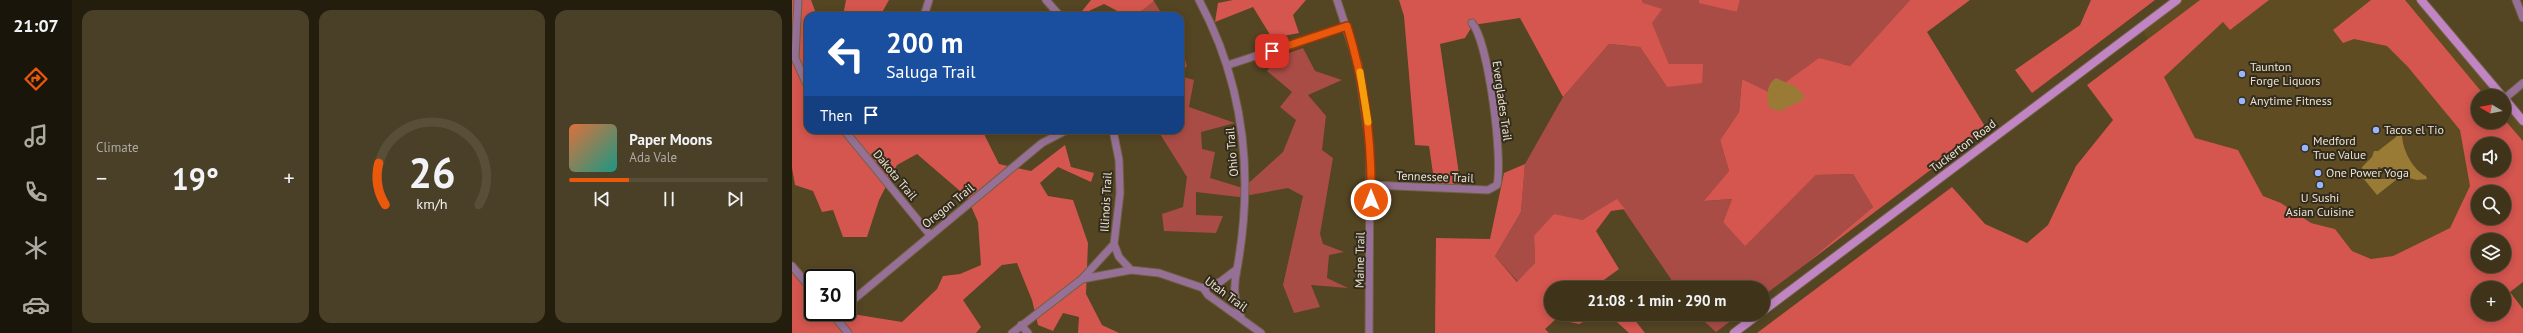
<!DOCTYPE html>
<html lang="en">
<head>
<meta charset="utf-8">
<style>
  :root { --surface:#3f341a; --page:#4a3f27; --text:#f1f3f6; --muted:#adaaa2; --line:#584f39; --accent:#ea580c }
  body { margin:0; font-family:"PT Sans",sans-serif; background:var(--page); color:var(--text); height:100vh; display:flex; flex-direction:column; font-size:15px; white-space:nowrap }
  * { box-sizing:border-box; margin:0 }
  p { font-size:13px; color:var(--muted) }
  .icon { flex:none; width:22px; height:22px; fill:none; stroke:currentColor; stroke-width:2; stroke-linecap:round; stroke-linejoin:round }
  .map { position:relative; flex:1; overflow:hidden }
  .details { display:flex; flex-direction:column; gap:10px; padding:10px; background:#231d0e; width:720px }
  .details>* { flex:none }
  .banner { position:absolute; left:12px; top:12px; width:380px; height:122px; border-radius:12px; box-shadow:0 2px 10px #0003,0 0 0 1px var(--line); background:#1a4fa0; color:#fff; overflow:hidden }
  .needle { width:26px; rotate:280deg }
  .tools { position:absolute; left:1679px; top:89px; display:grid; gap:8px }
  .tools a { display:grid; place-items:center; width:40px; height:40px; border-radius:50%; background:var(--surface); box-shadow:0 2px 10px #0003,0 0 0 1px var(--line); font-size:20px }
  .speed { position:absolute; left:12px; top:269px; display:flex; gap:8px; font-size:20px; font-weight:700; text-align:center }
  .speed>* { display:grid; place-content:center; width:52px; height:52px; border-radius:50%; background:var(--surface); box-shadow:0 2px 10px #0003,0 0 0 1px var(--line); line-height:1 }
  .speed .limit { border:2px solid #111; border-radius:6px; background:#fff; color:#111 }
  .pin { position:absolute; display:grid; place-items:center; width:34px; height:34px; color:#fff; margin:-17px; border-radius:8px; box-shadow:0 2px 6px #0006 }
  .me { position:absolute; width:44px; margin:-22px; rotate:0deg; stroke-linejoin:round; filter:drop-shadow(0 0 3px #0008) }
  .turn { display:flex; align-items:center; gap:14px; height:84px; padding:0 16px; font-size:18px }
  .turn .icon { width:52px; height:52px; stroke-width:2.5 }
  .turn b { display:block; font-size:28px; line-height:34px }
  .then { display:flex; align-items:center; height:38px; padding:0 16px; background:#0003; gap:8px; font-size:15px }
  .big { font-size:30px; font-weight:800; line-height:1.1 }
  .details .tile { flex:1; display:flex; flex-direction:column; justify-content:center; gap:6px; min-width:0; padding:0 14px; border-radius:12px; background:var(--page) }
  .details .dial { align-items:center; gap:0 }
  .dial svg { height:104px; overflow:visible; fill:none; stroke:var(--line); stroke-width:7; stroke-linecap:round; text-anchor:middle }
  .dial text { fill:var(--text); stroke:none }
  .song { display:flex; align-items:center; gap:12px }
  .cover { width:48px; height:48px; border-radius:6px; background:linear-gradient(135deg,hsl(20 70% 55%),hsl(170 70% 35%)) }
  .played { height:4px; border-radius:2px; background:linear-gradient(90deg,var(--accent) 30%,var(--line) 30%) }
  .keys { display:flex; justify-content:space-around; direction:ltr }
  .heat { display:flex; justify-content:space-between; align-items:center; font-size:22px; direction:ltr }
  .details .tiles { flex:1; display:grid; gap:10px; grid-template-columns:repeat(3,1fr) }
  .trip { position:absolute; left:752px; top:281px; width:226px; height:40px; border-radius:20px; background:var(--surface); box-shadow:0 2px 10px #0003,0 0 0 1px var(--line); font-weight:800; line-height:40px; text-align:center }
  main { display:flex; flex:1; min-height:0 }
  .tabs { display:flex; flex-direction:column; width:72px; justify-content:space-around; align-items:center; background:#19150a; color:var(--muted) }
  .tabs .icon { width:28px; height:28px }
  .tabs .current { color:var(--accent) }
  .tabs b { font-size:18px; color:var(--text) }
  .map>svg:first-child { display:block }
  .built { fill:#5f4c22 }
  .green { fill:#aa4c46 }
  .forest { fill:#d4564f; fill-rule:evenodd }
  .water { fill:#997b35; fill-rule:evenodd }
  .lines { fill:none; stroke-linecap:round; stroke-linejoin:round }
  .street-casing { stroke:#6f6142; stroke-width:9 }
  .secondary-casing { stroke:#6f6142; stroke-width:10 }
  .street { stroke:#967096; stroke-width:7 }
  .secondary { stroke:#c085c2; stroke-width:8 }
  .route-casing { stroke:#983908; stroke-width:10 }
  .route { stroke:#ea580c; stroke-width:7 }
  .slow { stroke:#f59e0b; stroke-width:7 }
  .poi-dot { fill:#97b6fd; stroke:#332c1d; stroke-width:1.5 }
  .labels { text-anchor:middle; stroke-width:4; stroke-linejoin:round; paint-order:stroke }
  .poi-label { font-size:12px; fill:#ebe2cf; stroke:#332c1d; text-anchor:start }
  .street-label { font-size:12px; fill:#ebe2cf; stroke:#332c1d }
</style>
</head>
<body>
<main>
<nav class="tabs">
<b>21:07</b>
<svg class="icon current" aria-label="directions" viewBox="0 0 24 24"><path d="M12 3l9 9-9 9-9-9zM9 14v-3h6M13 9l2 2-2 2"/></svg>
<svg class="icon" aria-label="music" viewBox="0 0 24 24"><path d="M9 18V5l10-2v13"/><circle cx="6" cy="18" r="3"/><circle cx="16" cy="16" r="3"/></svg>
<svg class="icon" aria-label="phone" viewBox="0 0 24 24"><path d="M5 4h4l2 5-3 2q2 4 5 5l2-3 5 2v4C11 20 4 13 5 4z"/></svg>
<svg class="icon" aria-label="climate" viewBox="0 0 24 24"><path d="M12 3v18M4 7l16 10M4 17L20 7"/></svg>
<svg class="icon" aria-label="car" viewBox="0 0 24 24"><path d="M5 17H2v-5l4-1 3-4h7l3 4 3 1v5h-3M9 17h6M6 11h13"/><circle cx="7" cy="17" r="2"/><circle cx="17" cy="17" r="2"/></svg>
</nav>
<section class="details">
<div class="tiles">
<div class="tile"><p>Climate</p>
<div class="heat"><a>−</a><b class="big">19°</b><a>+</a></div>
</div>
<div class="tile dial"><svg viewBox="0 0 100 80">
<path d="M14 69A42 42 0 1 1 86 69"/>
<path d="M14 69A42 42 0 0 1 9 37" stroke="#ea580c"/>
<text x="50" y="56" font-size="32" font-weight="700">26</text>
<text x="50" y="72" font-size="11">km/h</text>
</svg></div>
<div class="tile">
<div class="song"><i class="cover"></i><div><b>Paper Moons</b><p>Ada Vale</p></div></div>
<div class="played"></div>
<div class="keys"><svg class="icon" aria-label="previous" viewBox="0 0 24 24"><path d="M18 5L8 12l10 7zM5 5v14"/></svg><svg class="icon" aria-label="pause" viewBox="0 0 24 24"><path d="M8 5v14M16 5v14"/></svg><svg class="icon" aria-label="next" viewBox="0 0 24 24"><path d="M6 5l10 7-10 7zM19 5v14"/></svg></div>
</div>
</div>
</section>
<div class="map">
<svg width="1731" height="333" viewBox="0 0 1731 333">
  <rect width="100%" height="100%" fill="#544523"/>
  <path class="built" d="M1385,0H1629L1710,96H1686V122H1712V98L1731,121V149L1712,144H1686V170L1658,228L1601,256L1579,259L1560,251L1543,229L1519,223L1489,203L1471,196L1446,150L1403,138L1372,78L1350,27Z"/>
  <path class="green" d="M850,0H907V2L945,12L948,0H1118L1058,66L1051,64L979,93L950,79L947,112L928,140L937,171L913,201L940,199L931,222L953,245L1024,175L1061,174L1081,207L1010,267L971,296V288H885L825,200L790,220L742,236L743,263L726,282L703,256L729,212L733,164L771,97L817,44L848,47L875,87L911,64H877Z
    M362,1L371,16H342Z
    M388,43L395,66L388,74Z
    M511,48L523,71L550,80L516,95L534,116L530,150L541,158L528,234L531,244L552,252L537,255L535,278L556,288L519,285L528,307L502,313L491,285L511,196L496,188L447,197L404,192V215L431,216L424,233L372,231L370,214L391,207L395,177L368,134V130H388V76L402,80L397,107L443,123L409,132L410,149L423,152L418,178L451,188L491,152L504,120L488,107L500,92L475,71L486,57Z
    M904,314H948L924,332Z"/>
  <path class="forest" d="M0,0H19L25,16H16V130H190L207,164L239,171L273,145L279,167L302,173L299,182L266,167L248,183L256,196L281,200L296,243L294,294L310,325L327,333H286L287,317L271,313L261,331L246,325L240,300L225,263L210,265L171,300L189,327L184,333H0V266L21,291V312H48L110,322L145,289L151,276L168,274L189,265L186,222L175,197L125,154L105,165L87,200L75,237H51L41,210L30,212L21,191L3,185L0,168Z
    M54,0H97L88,16H51Z
    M299,0H361L362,1C337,21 340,18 312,4L286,16Z
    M441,0H514L501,15L507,33L480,38L461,7L423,22L426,3Z
    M607,0H850L851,3L870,9L860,23L877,64H911L910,83L875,87L848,47L817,44L771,97L728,18L681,25L673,38L648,44L669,188L643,187L637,146L623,145L612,16Z
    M907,0H948L945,12L907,3Z
    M1118,0H1178L1135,32L1194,128L1010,267L1081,207L1061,174L1024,175L953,246L931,222L940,199L912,201L937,171L928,140L947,112L950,79L979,93L1027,58L1058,66Z
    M1299,0H1363L1240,93L1223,70L1288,25Z
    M1408,0H1477L1438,30L1431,22L1372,77L1403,138L1446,150L1471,196L1489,203L1519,223L1543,229L1560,251L1579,259L1601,256L1658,228L1678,186L1668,130L1616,67L1595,46L1562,39L1551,43L1541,30L1579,0H1613L1693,96H1686V122H1712V119L1731,141V282L1718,292L1731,309V333H965L1160,187L1193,224L1235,243L1256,225L1284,166L1321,120L1295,85ZM1686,144H1712V170H1686ZM1686,192H1712V218H1686ZM1686,240H1712V266H1686ZM1686,288H1712V314H1686Z
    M733,164L729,212L703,256L725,282L743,263L742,236L762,214L790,220L825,199L833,209L819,211L804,231L827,269L805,285L816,288H759V314L806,315L787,324L764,319L753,329L757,333H643L644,238L698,239L712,173Z
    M816,314H838L853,333H837Z"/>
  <path class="water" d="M984,78L1004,87L1012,96L1011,100L988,111L979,109C973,101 974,84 984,78Z
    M1605,131H1610C1609,148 1620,169 1634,176L1635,179L1625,180L1609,176L1585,195L1571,178L1570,167L1580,157L1582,151H1586L1604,137ZM1586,167L1594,169V179H1585Z"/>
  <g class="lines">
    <defs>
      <path id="street" d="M6,0L3,58L16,87
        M254,0L268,16
        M407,0C452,84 462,176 445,269L428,282L411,288
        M545,0L566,64L578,147L577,333
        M1724,0L1731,18
        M132,16L137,0
        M436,65L555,26
        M1712,99L1731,83
        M52,130L138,235
        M321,130L327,160L328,193L322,244L327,257L339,270
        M580,185L696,190L705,185C711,159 697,43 680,23
        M0,266L21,291
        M445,269C441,288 442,299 449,317
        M290,279L322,244
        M55,305L250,143L275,130
        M39,312L56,333
        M229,325L236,333
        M220,333L290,279L339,270L367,273L411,288L416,295L469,333"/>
      <path id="secondary" d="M1629,0L1710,96
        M1712,98L1731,121
        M971,311L1385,0
        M942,333L967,314"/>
    </defs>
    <use href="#street" class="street-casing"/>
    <use href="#secondary" class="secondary-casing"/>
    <use href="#street" class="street"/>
    <use href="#secondary" class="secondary"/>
  </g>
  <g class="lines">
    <defs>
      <path id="route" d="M480,51L555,26C573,83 580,140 579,200"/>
    </defs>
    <use href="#route" class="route-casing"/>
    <use href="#route" class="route"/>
    <path class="slow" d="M568,72L576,122"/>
  </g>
  <g class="poi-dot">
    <circle cx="1450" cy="74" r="4"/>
    <circle cx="1450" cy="101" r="4"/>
    <circle cx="1584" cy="130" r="4"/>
    <circle cx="1513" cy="148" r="4"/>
    <circle cx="1526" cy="173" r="4"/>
    <circle cx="1528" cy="185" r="4"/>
  </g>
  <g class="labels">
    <g class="poi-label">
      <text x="1458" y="71">Taunton<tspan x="1458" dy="14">Forge Liquors</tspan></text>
      <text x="1458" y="105">Anytime Fitness</text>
      <text x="1592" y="134">Tacos el Tio</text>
      <text x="1521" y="145">Medford<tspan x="1521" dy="14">True Value</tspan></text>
      <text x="1534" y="177">One Power Yoga</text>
      <text x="1528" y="202" text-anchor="middle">U Sushi<tspan x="1528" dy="14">Asian Cuisine</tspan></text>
    </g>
    <g class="street-label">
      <text transform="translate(710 101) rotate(82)" y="4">Everglades Trail</text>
      <text transform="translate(1171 146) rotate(-37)" y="4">Tuckerton Road</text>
      <text transform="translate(440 152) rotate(-95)" y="4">Ohio Trail</text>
      <text transform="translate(103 175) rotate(50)" y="4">Dakota Trail</text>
      <text transform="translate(643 177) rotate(2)" y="4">Tennessee Trail</text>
      <text transform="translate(314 202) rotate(-87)" y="4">Illinois Trail</text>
      <text transform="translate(156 206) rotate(-39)" y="4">Oregon Trail</text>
      <text transform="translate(568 260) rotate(-89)" y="4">Maine Trail</text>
      <text transform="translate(434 294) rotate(36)" y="4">Utah Trail</text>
    </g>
  </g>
</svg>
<div class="tools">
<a><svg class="needle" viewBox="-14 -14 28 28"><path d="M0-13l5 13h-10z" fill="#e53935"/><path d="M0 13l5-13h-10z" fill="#adaaa2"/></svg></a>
<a><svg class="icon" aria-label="sound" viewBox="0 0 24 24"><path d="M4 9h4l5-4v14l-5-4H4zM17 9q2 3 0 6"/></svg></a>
<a><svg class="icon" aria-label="search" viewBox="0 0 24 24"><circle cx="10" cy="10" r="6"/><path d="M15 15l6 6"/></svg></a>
<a><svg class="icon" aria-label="layers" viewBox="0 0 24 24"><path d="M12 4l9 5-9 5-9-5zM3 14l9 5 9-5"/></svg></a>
<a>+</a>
</div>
<div class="speed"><div class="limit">30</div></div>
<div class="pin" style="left:480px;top:51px;background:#d93025"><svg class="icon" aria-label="arrive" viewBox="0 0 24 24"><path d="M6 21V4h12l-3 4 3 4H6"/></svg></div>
<svg class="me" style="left:579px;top:200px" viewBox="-20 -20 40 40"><circle r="17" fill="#ea580c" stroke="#fff" stroke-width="3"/><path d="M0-11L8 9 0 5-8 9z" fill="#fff"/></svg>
<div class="trip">21:08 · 1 min · 290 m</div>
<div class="banner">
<div class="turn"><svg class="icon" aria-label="left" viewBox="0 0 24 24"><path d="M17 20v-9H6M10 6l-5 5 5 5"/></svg><div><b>200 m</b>Saluga Trail</div></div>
<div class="then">Then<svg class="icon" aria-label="arrive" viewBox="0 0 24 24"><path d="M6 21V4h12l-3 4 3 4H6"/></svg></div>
</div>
</div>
</main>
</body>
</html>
